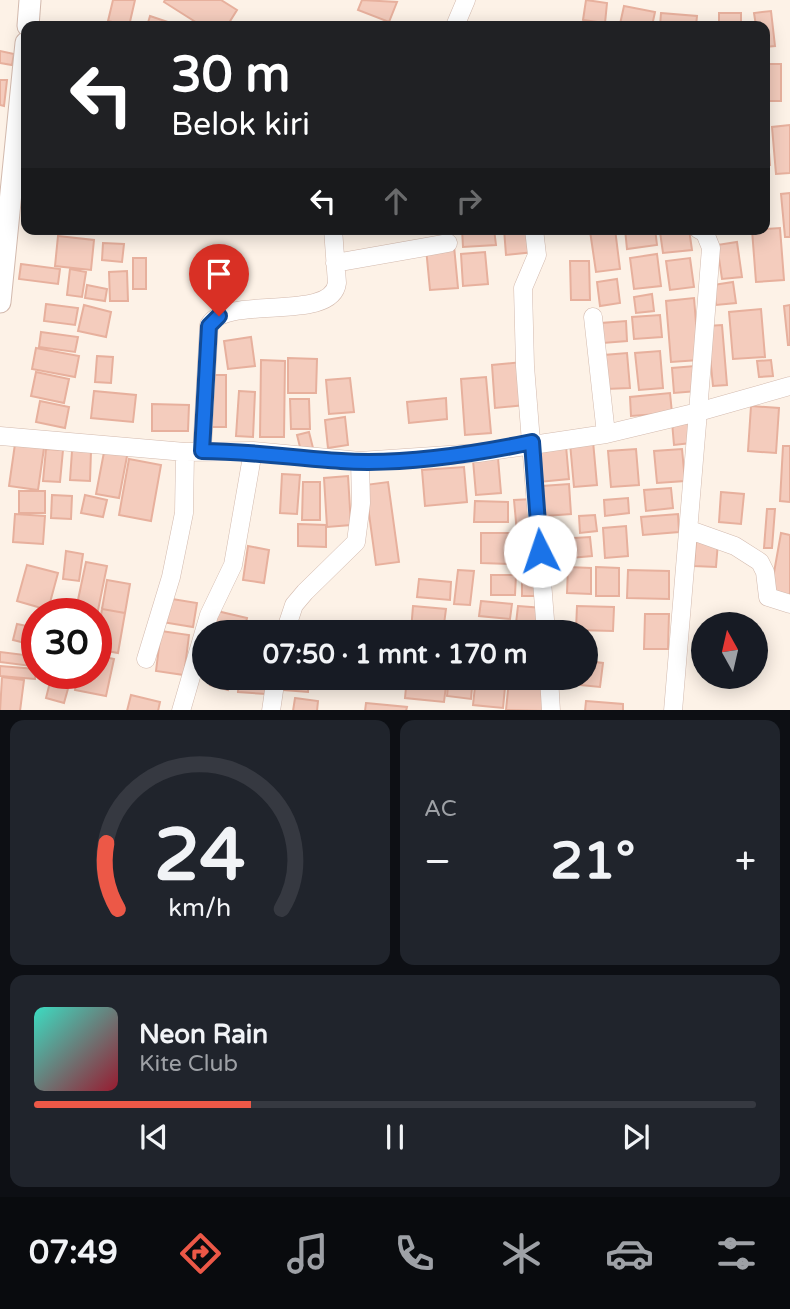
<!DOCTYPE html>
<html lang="id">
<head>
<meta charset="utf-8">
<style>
  :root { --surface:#171b24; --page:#20242c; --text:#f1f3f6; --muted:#9ea1a6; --line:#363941; --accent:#ec5847 }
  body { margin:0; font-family:"Varela Round",sans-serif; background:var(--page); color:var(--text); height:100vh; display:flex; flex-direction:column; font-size:26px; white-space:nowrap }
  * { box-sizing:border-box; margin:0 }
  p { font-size:23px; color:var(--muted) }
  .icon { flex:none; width:38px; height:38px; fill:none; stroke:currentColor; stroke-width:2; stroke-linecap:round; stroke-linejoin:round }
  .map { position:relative; height:710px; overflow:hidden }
  .side { display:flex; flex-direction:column; gap:10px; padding:10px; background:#0d0f14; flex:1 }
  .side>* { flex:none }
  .hud { position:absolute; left:21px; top:21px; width:749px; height:214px; border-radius:14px; box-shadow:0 4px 18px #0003; background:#202124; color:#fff; overflow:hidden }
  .needle { width:46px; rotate:352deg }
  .fabs { position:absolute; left:691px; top:612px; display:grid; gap:14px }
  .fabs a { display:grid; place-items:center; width:77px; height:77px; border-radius:50%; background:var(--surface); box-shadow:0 4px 18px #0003; font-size:35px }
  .speed { position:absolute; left:21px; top:598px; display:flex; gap:14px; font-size:35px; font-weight:700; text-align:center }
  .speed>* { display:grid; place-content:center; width:91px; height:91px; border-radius:50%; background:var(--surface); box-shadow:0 4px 18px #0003; line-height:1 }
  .speed .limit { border:10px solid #d22; background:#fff; color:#111 }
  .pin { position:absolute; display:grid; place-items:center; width:60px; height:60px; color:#fff; margin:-72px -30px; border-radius:50% 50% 50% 0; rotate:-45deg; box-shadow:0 0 7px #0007 }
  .pin .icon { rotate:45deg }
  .me { position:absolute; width:77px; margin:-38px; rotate:356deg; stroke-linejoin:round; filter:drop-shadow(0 0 5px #0008) }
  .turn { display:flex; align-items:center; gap:24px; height:147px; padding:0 35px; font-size:32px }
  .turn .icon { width:91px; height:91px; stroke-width:2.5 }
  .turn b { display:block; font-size:49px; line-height:60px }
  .lanes { display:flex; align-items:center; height:66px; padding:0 35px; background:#0003; justify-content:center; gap:35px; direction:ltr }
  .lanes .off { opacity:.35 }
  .big { font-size:52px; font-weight:800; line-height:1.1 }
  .side .widget { flex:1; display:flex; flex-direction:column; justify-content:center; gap:10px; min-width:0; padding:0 24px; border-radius:14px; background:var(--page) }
  .side .dial { align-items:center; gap:0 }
  .dial svg { height:182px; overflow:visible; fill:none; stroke:var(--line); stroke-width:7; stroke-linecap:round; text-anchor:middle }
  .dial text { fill:var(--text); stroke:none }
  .song { display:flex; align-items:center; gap:21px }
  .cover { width:84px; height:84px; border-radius:10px; background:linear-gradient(135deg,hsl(170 70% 55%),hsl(350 70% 35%)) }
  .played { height:7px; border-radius:4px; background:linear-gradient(90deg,var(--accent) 30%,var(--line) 30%) }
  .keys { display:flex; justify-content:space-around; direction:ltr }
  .heat { display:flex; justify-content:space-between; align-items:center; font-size:38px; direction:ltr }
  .side .tiles { flex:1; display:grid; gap:10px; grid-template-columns:1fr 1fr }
  .widget:last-child { grid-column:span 2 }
  .trip { position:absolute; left:192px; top:620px; width:406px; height:70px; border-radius:35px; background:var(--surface); box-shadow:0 4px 18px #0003; font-weight:800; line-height:70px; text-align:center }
  .menu { display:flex; height:112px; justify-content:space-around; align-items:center; background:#090b0e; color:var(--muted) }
  .menu .icon { width:49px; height:49px }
  .menu .current { color:var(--accent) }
  .menu b { font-size:32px; color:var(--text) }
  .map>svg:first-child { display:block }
  .building { fill:#f4ccbd; stroke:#e7b09d; stroke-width:2 }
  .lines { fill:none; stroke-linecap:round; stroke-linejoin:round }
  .minor-casing { stroke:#d3baae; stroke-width:19 }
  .tertiary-casing { stroke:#d3baae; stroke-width:23 }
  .minor { stroke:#fff; stroke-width:18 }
  .tertiary { stroke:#fff; stroke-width:21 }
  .route-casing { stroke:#114b97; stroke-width:18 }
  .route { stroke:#1a73e8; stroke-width:12 }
</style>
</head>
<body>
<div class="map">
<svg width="790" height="711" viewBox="0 0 790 711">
  <rect width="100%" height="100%" fill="#fdf2e7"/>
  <path class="building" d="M113,0H135L129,26L108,21Z
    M165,0H221L237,10L227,26H202L164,2Z
    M362,0L397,2L389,22L358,10Z
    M586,0L607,3L605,23L583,20Z
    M624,6L655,12L652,26L620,24Z
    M771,11L775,46L765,47V26H756L754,13Z
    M661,13L697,16L696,26H660Z
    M719,13H741V26H719Z
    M150,16L174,24L173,26H147Z
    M0,51L14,54L12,65L0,63Z
    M765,64H781V101H765Z
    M0,80H7L4,106L0,105Z
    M790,125V173L776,174L772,127Z
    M767,126L770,165H765V127Z
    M790,193V237H785L781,194Z
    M780,228L784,280L756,282L752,230Z
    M462,229H494L496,245L463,247Z
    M504,229H532L534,252L506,255Z
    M615,229L620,269L596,272L590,231Z
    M625,229H655L657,245L627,249Z
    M689,229L692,250L663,253L660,232Z
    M58,236L94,240L91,270L55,266Z
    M737,242L742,277L722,279L717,245Z
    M103,243L124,244L122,262L102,260Z
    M454,246L458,288L430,290L426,248Z
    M485,252L488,284L463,286L461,254Z
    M657,254L661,286L634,289L630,258Z
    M133,258H146V289H133Z
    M690,258L694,287L670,290L666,261Z
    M570,261H589L590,300H571Z
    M21,264L60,269L58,284L19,279Z
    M70,269L86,272L82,297L67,295Z
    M127,271L128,301H110L109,272Z
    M617,279L620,303L600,306L597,282Z
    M733,282L736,303L716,305L713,285Z
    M87,285L107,289L105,301L85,298Z
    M652,294L654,311L636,313L634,297Z
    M694,298L699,360L671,362L666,301Z
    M46,304L78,308L75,325L44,321Z
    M84,305L111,312L106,337L78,331Z
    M790,305V345H788L784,306Z
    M761,309L765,357L733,359L729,312Z
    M660,315L662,337L634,339L632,317Z
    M626,321L627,341L603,343L601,323Z
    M722,325L727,385L713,386L707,326Z
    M41,332L78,337L75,352L39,347Z
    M251,337L255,366L228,369L224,341Z
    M36,348L79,356L75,377L32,369Z
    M660,351L663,388L639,390L635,353Z
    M627,353L630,388L606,389L604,355Z
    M97,356L113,357L111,383L95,382Z
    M288,358L317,359L316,393H288Z
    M261,360L285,361L284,437H260Z
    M771,360L773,376L759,377L757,361Z
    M522,362L525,405L495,408L492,365Z
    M695,366L697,391L674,393L672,368Z
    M36,372L69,379L64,403L31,396Z
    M207,375H226V427H207Z
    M486,377L491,433L465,435L461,379Z
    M350,378L354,412L329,414L326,380Z
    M94,391L136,395L133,422L91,418Z
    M239,391L255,392L253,437L236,436Z
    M670,393L672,413L631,416L630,397Z
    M446,398L447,419L409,423L407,402Z
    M290,399H309L310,429H291Z
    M40,401L69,407L65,428L36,422Z
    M152,404L189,405L188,431H152Z
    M751,406L779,408L776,453L748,451Z
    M345,417L348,445L328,448L325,420Z
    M689,420L691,443L674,445L672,422Z
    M309,432L313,448L301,451L297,435Z
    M593,441L597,485L574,487L570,443Z
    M15,444L44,448L38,490L9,486Z
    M566,446L569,479L539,482L536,449Z
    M783,446H790V502L780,501Z
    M105,447L128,451L119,498L96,494Z
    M46,449L63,450L60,482L43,481Z
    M636,449L639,485L611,487L608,451Z
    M682,449L685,481L657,483L654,451Z
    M72,451H91L90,481L70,480Z
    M498,458L501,493L476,495L473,460Z
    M129,459L161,465L151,521L119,515Z
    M464,467L467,502L425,506L422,470Z
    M282,474L300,475L297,514L280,513Z
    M348,476L351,525L327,527L324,478Z
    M303,482H320V520H302Z
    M388,482L399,562L376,565L365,485Z
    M569,484L571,514L545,516L542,486Z
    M671,488L673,508L646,511L644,490Z
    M19,491H45V513H19Z
    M721,492L744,494L741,524L719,522Z
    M52,495L72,496L71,519L51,518Z
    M85,495L107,500L103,517L81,513Z
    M628,498L629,513L605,516L604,500Z
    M533,499L536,531L517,533L514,500Z
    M475,501L508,502V522H474Z
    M767,509H775L772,548H764Z
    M15,514L45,516L43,544L13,542Z
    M678,514L679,532L643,535L641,517Z
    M595,515L597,531L580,533L579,516Z
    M298,524L326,525V547L298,546Z
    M626,526L628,556L605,558L603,528Z
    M481,533H511L510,564L481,563Z
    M781,533L790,535V599L770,595Z
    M590,537L592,556L559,559L557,539Z
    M536,538L538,560L517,561L515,539Z
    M696,541L718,542L716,567L694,566Z
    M248,546L269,550L264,583L243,580Z
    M66,551L83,554L79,581L63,579Z
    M86,562L107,566L96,620V614H75Z
    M27,565L58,573L48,610L17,601Z
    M568,567L591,568V594L567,593Z
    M596,567L619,568V596H596Z
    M458,570L474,571L470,605L454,604Z
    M628,570L669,571V599L627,598Z
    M491,575H516L515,595H491Z
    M419,579L451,582L450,600L417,597Z
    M107,580L130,584L125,613L102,609Z
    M522,583H540V596H522Z
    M166,598L197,603L193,627L162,622Z
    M481,601L512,604L510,619L479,616Z
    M413,606L446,609L443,632L411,631Z
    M518,606L543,608L540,632H515Z
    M577,606L614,607L613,631L576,630Z
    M102,609L125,613L118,653L96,649Z
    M217,611L247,618L244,632H212Z
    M645,614H669L668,649H644Z
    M17,624L37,628V646L13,640Z
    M480,625L510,628V632H480Z
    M161,631L189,635L184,675L156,671Z
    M0,652L33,656L31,666L0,662Z
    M96,655L114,659L106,696L75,690L78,674H96Z
    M586,661L603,663L600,687L560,683V677H586Z
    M0,666L36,669L35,679L0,676Z
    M52,674L71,678L64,703L46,698Z
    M2,677L24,680L20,711H0Z
    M212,677H232L228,690L210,685Z
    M239,677H268L266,694L238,692Z
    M285,677H309L308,692L284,690Z
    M407,677H447L444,702L405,698Z
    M449,677H473L471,699L447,696Z
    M476,677H506L503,708L473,705Z
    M509,680L547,684L544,711L506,710Z
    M131,695L160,702L158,711H127Z
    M295,698L318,701L317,711H293Z
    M586,701L623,704V711H585Z
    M366,703L407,707L406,711H365Z"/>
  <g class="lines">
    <defs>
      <path id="minor" d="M455,26L466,0
        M534,229L537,255L523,288L525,366L546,632
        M335,263L448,243
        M593,317L606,434
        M0,436L185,452L253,451L360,461L478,453L606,434L698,412L711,248L705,233L698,229
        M202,451L209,325C227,294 332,323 337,283L333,229
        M690,530L735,546L760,562L765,572L768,597L790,604
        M285,632L294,605L305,592L356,542L361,503L360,461
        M146,659L171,577L184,513L185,452
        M549,677L551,711
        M181,711L209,615L233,565L253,451
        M271,711L276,677
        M673,711L698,412L790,386"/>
      <path id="tertiary" d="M28,26L30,0
        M0,302L26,43"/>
    </defs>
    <use href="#minor" class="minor-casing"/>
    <use href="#tertiary" class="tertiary-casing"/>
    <use href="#minor" class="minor"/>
    <use href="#tertiary" class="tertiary"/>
  </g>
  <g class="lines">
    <defs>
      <path id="route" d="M219,316L209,326L202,451C249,451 294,458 341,461C400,465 474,454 532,442L540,551"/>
    </defs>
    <use href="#route" class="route-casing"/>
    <use href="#route" class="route"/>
  </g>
</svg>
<div class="fabs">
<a><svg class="needle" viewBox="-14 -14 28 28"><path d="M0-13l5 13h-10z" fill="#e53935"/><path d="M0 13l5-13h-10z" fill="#9ea1a6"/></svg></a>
</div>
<div class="speed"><div class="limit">30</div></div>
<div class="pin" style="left:219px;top:316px;background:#d93025"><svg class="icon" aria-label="arrive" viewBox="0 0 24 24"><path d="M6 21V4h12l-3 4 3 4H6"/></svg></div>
<svg class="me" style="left:540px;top:551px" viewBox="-20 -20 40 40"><circle r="19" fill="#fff"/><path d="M0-13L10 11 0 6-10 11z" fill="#1a73e8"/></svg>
<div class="trip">07:50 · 1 mnt · 170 m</div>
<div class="hud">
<div class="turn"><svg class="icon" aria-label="left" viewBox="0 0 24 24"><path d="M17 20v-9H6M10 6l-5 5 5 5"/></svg><div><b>30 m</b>Belok kiri</div></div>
<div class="lanes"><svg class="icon" aria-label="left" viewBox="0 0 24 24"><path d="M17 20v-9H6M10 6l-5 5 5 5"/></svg><svg class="icon off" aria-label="ahead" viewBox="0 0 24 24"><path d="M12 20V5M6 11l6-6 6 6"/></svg><svg class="icon off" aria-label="right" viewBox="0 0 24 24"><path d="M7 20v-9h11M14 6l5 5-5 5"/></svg></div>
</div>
</div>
<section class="side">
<div class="tiles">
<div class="widget dial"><svg viewBox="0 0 100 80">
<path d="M14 69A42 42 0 1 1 86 69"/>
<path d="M14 69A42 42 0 0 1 9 40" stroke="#ec5847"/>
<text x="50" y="56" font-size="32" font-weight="700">24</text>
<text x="50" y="72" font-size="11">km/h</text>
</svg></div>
<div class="widget"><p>AC</p>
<div class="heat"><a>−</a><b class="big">21°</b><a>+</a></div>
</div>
<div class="widget">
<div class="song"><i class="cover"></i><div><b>Neon Rain</b><p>Kite Club</p></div></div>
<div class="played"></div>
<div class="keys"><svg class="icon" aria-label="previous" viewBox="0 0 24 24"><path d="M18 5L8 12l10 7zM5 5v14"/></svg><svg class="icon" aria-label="pause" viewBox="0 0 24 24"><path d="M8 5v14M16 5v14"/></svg><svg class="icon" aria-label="next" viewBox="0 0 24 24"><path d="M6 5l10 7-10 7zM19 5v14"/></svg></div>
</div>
</div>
</section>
<nav class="menu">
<b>07:49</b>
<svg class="icon current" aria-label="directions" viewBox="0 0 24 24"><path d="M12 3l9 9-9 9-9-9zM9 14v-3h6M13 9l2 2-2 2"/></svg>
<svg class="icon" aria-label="music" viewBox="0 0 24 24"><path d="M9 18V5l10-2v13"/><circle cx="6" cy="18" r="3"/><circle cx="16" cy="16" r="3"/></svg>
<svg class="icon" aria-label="phone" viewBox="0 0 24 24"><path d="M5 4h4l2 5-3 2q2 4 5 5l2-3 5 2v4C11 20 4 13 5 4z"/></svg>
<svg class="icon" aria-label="climate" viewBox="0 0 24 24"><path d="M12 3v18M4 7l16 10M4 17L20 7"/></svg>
<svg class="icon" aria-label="car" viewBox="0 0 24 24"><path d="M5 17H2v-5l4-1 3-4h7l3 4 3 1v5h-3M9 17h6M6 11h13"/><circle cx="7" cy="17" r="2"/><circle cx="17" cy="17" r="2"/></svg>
<svg class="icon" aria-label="filters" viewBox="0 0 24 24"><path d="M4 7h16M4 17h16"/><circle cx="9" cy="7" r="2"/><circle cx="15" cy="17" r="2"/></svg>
</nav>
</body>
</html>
